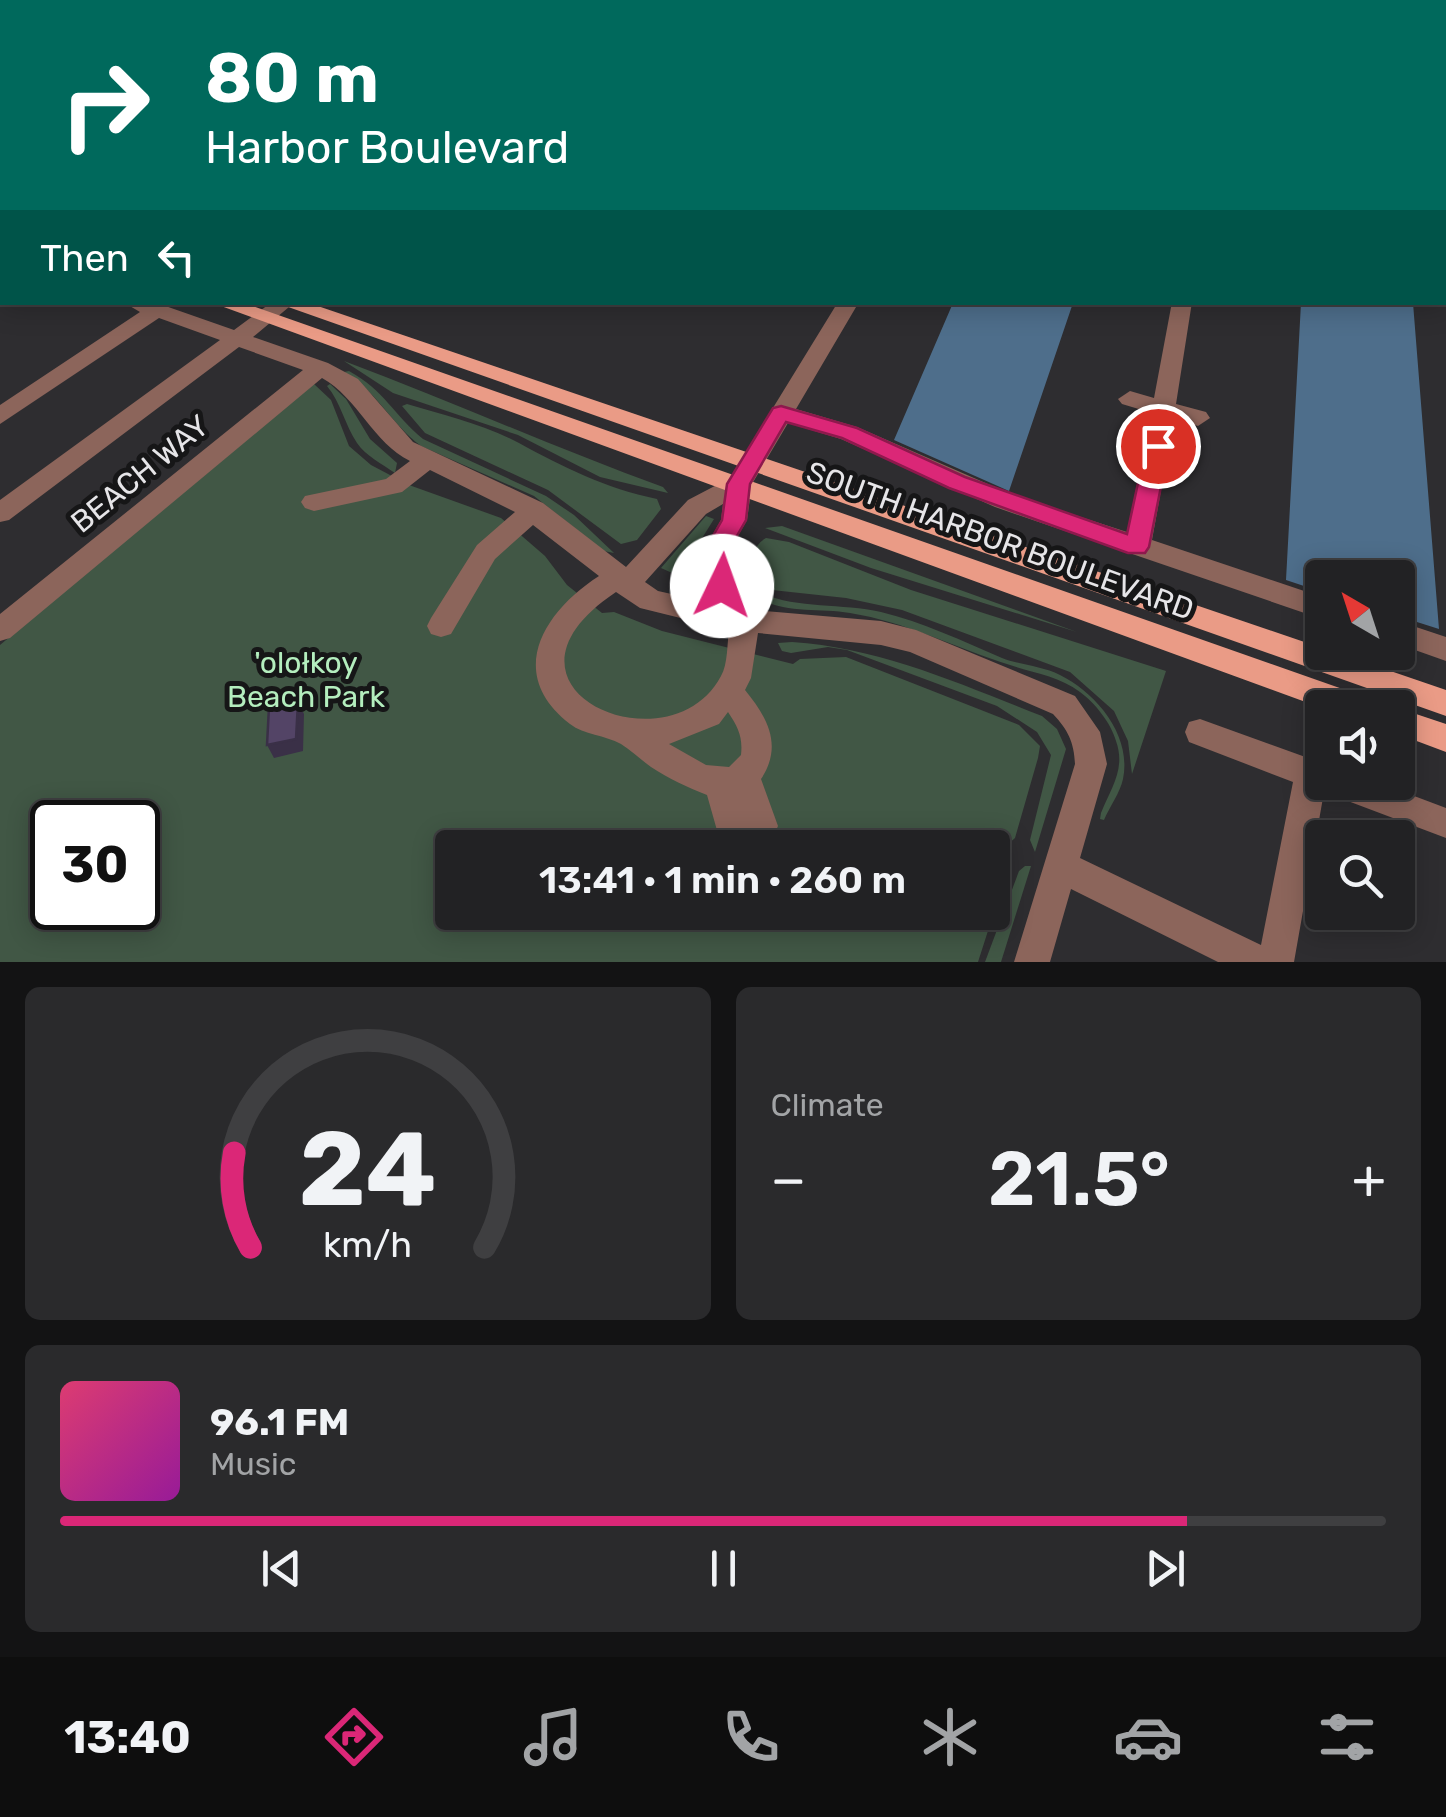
<!DOCTYPE html>
<html lang="en">
<head>
<meta charset="utf-8">
<style>
  :root { --surface:#222224; --page:#2a2a2c; --text:#f1f3f6; --muted:#a2a4a6; --line:#3f3f41; --accent:#db2777 }
  body { margin:0; font-family:Rubik,sans-serif; background:var(--page); color:var(--text); height:100vh; display:flex; flex-direction:column; font-size:38px; white-space:nowrap }
  * { box-sizing:border-box; margin:0 }
  p { font-size:32px; color:var(--muted) }
  .icon { flex:none; width:55px; height:55px; fill:none; stroke:currentColor; stroke-width:2; stroke-linecap:round; stroke-linejoin:round }
  .map { position:relative; height:962px; overflow:hidden }
  .details { display:flex; flex-direction:column; gap:25px; padding:25px; background:#131314; flex:1 }
  .details>* { flex:none }
  .guide { position:absolute; left:0px; top:0px; width:1448px; height:305px; box-shadow:0 5px 25px #0003,0 0 0 2px var(--line); background:#00695c; color:#fff; overflow:hidden }
  .needle { width:65px; rotate:321deg }
  .tools { position:absolute; left:1305px; top:560px; display:grid; gap:20px }
  .tools a { display:grid; place-items:center; width:110px; height:110px; border-radius:10px; background:var(--surface); box-shadow:0 5px 25px #0003,0 0 0 2px var(--line); font-size:50px }
  .speed { position:absolute; left:30px; top:800px; display:flex; gap:20px; font-size:50px; font-weight:700; text-align:center }
  .speed>* { display:grid; place-content:center; width:130px; height:130px; border-radius:50%; background:var(--surface); box-shadow:0 5px 25px #0003,0 0 0 2px var(--line); line-height:1 }
  .speed .limit { border:5px solid #111; border-radius:15px; background:#fff; color:#111 }
  .pin { position:absolute; display:grid; place-items:center; width:85px; height:85px; color:#fff; margin:-42px; border:5px solid #fff; border-radius:50%; box-shadow:0 2px 10px #0007 }
  .me { position:absolute; width:110px; margin:-55px; rotate:3deg; stroke-linejoin:round; filter:drop-shadow(0 0 8px #0008) }
  .turn { display:flex; align-items:center; gap:35px; height:210px; padding:0 40px; font-size:45px }
  .turn .icon { width:130px; height:130px; stroke-width:2.5 }
  .turn b { display:block; font-size:70px; line-height:85px }
  .then { display:flex; align-items:center; height:95px; padding:0 40px; background:#0003; gap:20px; font-size:38px }
  .big { font-size:75px; font-weight:600; line-height:1.1 }
  .details .widget { flex:1; display:flex; flex-direction:column; justify-content:center; gap:15px; min-width:0; padding:0 35px; border-radius:15px; background:var(--page) }
  .details .dial { align-items:center; gap:0 }
  .dial svg { height:260px; overflow:visible; fill:none; stroke:var(--line); stroke-width:7; stroke-linecap:round; text-anchor:middle }
  .dial text { fill:var(--text); stroke:none }
  .song { display:flex; align-items:center; gap:30px }
  .cover { width:120px; height:120px; border-radius:15px; background:linear-gradient(135deg,hsl(340 70% 55%),hsl(300 70% 35%)) }
  .played { height:10px; border-radius:5px; background:linear-gradient(90deg,var(--accent) 85%,var(--line) 85%) }
  .keys { display:flex; justify-content:space-around; direction:ltr }
  .heat { display:flex; justify-content:space-between; align-items:center; font-size:55px; direction:ltr }
  .details .tiles { flex:1; display:grid; gap:25px; grid-template-columns:1fr 1fr }
  .widget:last-child { grid-column:span 2 }
  .trip { position:absolute; left:435px; top:830px; width:575px; height:100px; border-radius:10px; background:var(--surface); box-shadow:0 5px 25px #0003,0 0 0 2px var(--line); font-weight:600; line-height:100px; text-align:center }
  .menu { display:flex; height:160px; justify-content:space-around; align-items:center; background:#0e0e0e; color:var(--muted) }
  .menu .icon { width:70px; height:70px }
  .menu .active { color:var(--accent) }
  .menu b { font-size:45px; color:var(--text) }
  .map>svg:first-child { display:block }
  .green { fill:#415745; fill-rule:evenodd }
  .water { fill:#4e6e8b }
  .lines { fill:none; stroke-linecap:round; stroke-linejoin:round }
  .minor { fill:#8c655b; fill-rule:evenodd }
  .major { fill:#ea9b86; fill-rule:evenodd }
  .shaded-wall { fill:#3a3047 }
  .building { fill:#534466; stroke:#3a3047; stroke-width:2.5 }
  .route { fill:#db2777; stroke:#8e194d; stroke-width:2.5 }
  .labels { text-anchor:middle; stroke-width:10; stroke-linejoin:round; paint-order:stroke }
  .street-label { font-size:30px; fill:#e6e5e8; stroke:#161617 }
  .park-label { font-size:30px; fill:#b4eebe; stroke:#161617 }
</style>
</head>
<body>
<div class="map">
<svg width="1446" height="962" viewBox="0 0 1446 962">
  <rect width="100%" height="100%" fill="#2e2d30"/>
  <path class="green" d="M344,361C451,401 555,448 663,487L668,493L600,477L518,435L393,393Z
    M349,371C384,390 394,415 423,439L546,496L574,515L614,553L604,551L534,496L421,446C391,424 377,391 344,372Z
    M314,384L331,400L349,446L371,465L409,485L501,518L545,556L567,585L602,613L614,612L662,631L793,664L800,659L846,657L1019,725L1040,746L1038,758L1015,838L1007,845L998,874L1003,884L978,962H0V645ZM52,822H138V908H52ZM452,848H992V912H452Z
    M330,384L346,399L370,439L397,463L395,473C382,464 366,456 357,443C345,425 341,403 327,386Z
    M407,404C444,415 485,425 519,443C565,468 605,488 657,499L661,509L637,540L621,544L548,490L425,433L402,406Z
    M706,516L714,519L694,551L699,585L661,568Z
    M782,526L1077,632L871,568L765,528Z
    M766,538L789,542L911,590L1166,671L1132,774L1128,741L1114,711L1070,672L902,610L846,598L772,590L751,573C752,559 753,545 766,538Z
    M761,593C797,609 842,603 881,612C923,622 962,641 1002,658C1020,665 1042,666 1060,675C1096,693 1132,735 1123,779C1120,793 1110,806 1104,820L1100,819L1101,813C1111,788 1126,769 1116,741C1111,723 1095,703 1080,692C1059,676 1034,673 1010,665C956,648 906,622 850,613C818,607 782,615 754,595Z
    M792,642C881,648 960,684 1042,716L1057,729L1066,749L1035,852L1030,840L1051,755L1037,732L997,706L847,650L828,647L791,653L782,651L778,643Z
    M1025,866H1031L1001,962H985L1019,871Z"/>
  <path class="water" d="M953,303H1073L1009,491L894,440Z
    M1301,303H1413L1439,629L1398,616V578H1322V592L1286,580Z"/>
  <g class="lines">
    <path class="minor" d="M1445,202L1446,203V215L1445,214Z
      M0,246L2,247V259L0,258Z
      M123,302H154L234,330L272,302H295L253,337L328,363L358,379L413,442L543,503L626,567L688,500L730,478L838,302H859L796,409L857,427L1013,495L1127,532L1152,413L1122,404L1118,399L1130,391L1154,398L1172,302H1192L1176,404L1206,412L1210,418L1198,426L1174,419L1152,540L1322,597V619L995,507L841,439L788,423L752,484L747,520L731,548L741,609L881,621L916,630L1075,696L1100,732L1107,764L1080,858L1261,945L1293,782L1189,742L1185,732L1189,722L1200,719L1322,763V782H1377L1446,808V838L1324,792L1294,962H1218L1071,889L1050,962H1014L1075,764C1074,742 1068,730 1053,714L910,652L881,645L758,633L751,678L745,690C768,718 783,746 761,779L778,826L773,837L761,841L752,838L748,848H722L707,795C687,787 669,779 651,767C641,760 631,750 621,744C605,735 584,735 570,724C505,674 543,612 599,576L533,525L495,559L451,634L441,637L431,634L427,626L431,618L477,545L515,512L430,470L402,492L314,511L305,508L301,502L305,496L386,479L410,461C373,443 358,398 322,378L10,638L0,641V614L303,370L239,347L9,520L0,522V500L220,340L159,318L0,424V405L140,312ZM723,504L721,520L705,548L712,603L658,591L645,582L706,514ZM616,592L640,608L729,630C727,644 728,664 721,676C670,773 472,688 616,592ZM728,712C738,727 743,737 741,755L729,767L706,765L669,744L719,724Z
      M1398,621L1446,637V661L1398,644Z"/>
    <path class="major" d="M0,198L2,199V211L0,210Z
      M0,219L2,220V232L0,231Z
      M210,302H241L1371,699L1375,708H1322Z
      M274,302H306L1322,648V652H1335L1446,690V716Z
      M1398,708L1446,724V752L1398,734Z"/>
  </g>
  <path class="shaded-wall" d="M298,702L304,714L303,751L274,758L267,745Z"/>
  <path class="building" d="M298,702L296,739L267,745L269,707Z"/>
  <path class="route" d="M781,406L857,428L965,477L1127,534L1146,446L1158,439L1165,441L1169,446L1149,547L1145,553H1128L949,488L842,438L786,422L750,484L746,520L730,548L734,586L730,593H713L706,548L722,520L727,484L773,408Z"/>
  <g class="labels">
    <g class="street-label">
      <text transform="translate(140 474) rotate(-39)" y="10">BEACH WAY</text>
      <text transform="translate(1000 541) rotate(20)" y="10">SOUTH HARBOR BOULEVARD</text>
    </g>
    <g class="park-label">
      <text x="306" y="673">'olołkoy<tspan x="306" dy="34">Beach Park</tspan></text>
    </g>
  </g>
</svg>
<div class="tools">
<a><svg class="needle" viewBox="-14 -14 28 28"><path d="M0-13l5 13h-10z" fill="#e53935"/><path d="M0 13l5-13h-10z" fill="#a2a4a6"/></svg></a>
<a><svg class="icon" aria-label="sound" viewBox="0 0 24 24"><path d="M4 9h4l5-4v14l-5-4H4zM17 9q2 3 0 6"/></svg></a>
<a><svg class="icon" aria-label="search" viewBox="0 0 24 24"><circle cx="10" cy="10" r="6"/><path d="M15 15l6 6"/></svg></a>
</div>
<div class="speed"><div class="limit">30</div></div>
<div class="pin" style="left:1158px;top:446px;background:#d93025"><svg class="icon" aria-label="arrive" viewBox="0 0 24 24"><path d="M6 21V4h12l-3 4 3 4H6"/></svg></div>
<svg class="me" style="left:722px;top:586px" viewBox="-20 -20 40 40"><circle r="19" fill="#fff"/><path d="M0-13L10 11 0 6-10 11z" fill="#db2777"/></svg>
<div class="trip">13:41 · 1 min · 260 m</div>
<div class="guide">
<div class="turn"><svg class="icon" aria-label="right" viewBox="0 0 24 24"><path d="M7 20v-9h11M14 6l5 5-5 5"/></svg><div><b>80 m</b>Harbor Boulevard</div></div>
<div class="then">Then<svg class="icon" aria-label="left" viewBox="0 0 24 24"><path d="M17 20v-9H6M10 6l-5 5 5 5"/></svg></div>
</div>
</div>
<section class="details">
<div class="tiles">
<div class="widget dial"><svg viewBox="0 0 100 80">
<path d="M14 69A42 42 0 1 1 86 69"/>
<path d="M14 69A42 42 0 0 1 9 40" stroke="#db2777"/>
<text x="50" y="56" font-size="32" font-weight="700">24</text>
<text x="50" y="72" font-size="11">km/h</text>
</svg></div>
<div class="widget"><p>Climate</p>
<div class="heat"><a>−</a><b class="big">21.5°</b><a>+</a></div>
</div>
<div class="widget">
<div class="song"><i class="cover"></i><div><b>96.1 FM</b><p>Music</p></div></div>
<div class="played"></div>
<div class="keys"><svg class="icon" aria-label="previous" viewBox="0 0 24 24"><path d="M18 5L8 12l10 7zM5 5v14"/></svg><svg class="icon" aria-label="pause" viewBox="0 0 24 24"><path d="M8 5v14M16 5v14"/></svg><svg class="icon" aria-label="next" viewBox="0 0 24 24"><path d="M6 5l10 7-10 7zM19 5v14"/></svg></div>
</div>
</div>
</section>
<nav class="menu">
<b>13:40</b>
<svg class="icon active" aria-label="directions" viewBox="0 0 24 24"><path d="M12 3l9 9-9 9-9-9zM9 14v-3h6M13 9l2 2-2 2"/></svg>
<svg class="icon" aria-label="music" viewBox="0 0 24 24"><path d="M9 18V5l10-2v13"/><circle cx="6" cy="18" r="3"/><circle cx="16" cy="16" r="3"/></svg>
<svg class="icon" aria-label="phone" viewBox="0 0 24 24"><path d="M5 4h4l2 5-3 2q2 4 5 5l2-3 5 2v4C11 20 4 13 5 4z"/></svg>
<svg class="icon" aria-label="climate" viewBox="0 0 24 24"><path d="M12 3v18M4 7l16 10M4 17L20 7"/></svg>
<svg class="icon" aria-label="car" viewBox="0 0 24 24"><path d="M5 17H2v-5l4-1 3-4h7l3 4 3 1v5h-3M9 17h6M6 11h13"/><circle cx="7" cy="17" r="2"/><circle cx="17" cy="17" r="2"/></svg>
<svg class="icon" aria-label="filters" viewBox="0 0 24 24"><path d="M4 7h16M4 17h16"/><circle cx="9" cy="7" r="2"/><circle cx="15" cy="17" r="2"/></svg>
</nav>
</body>
</html>
